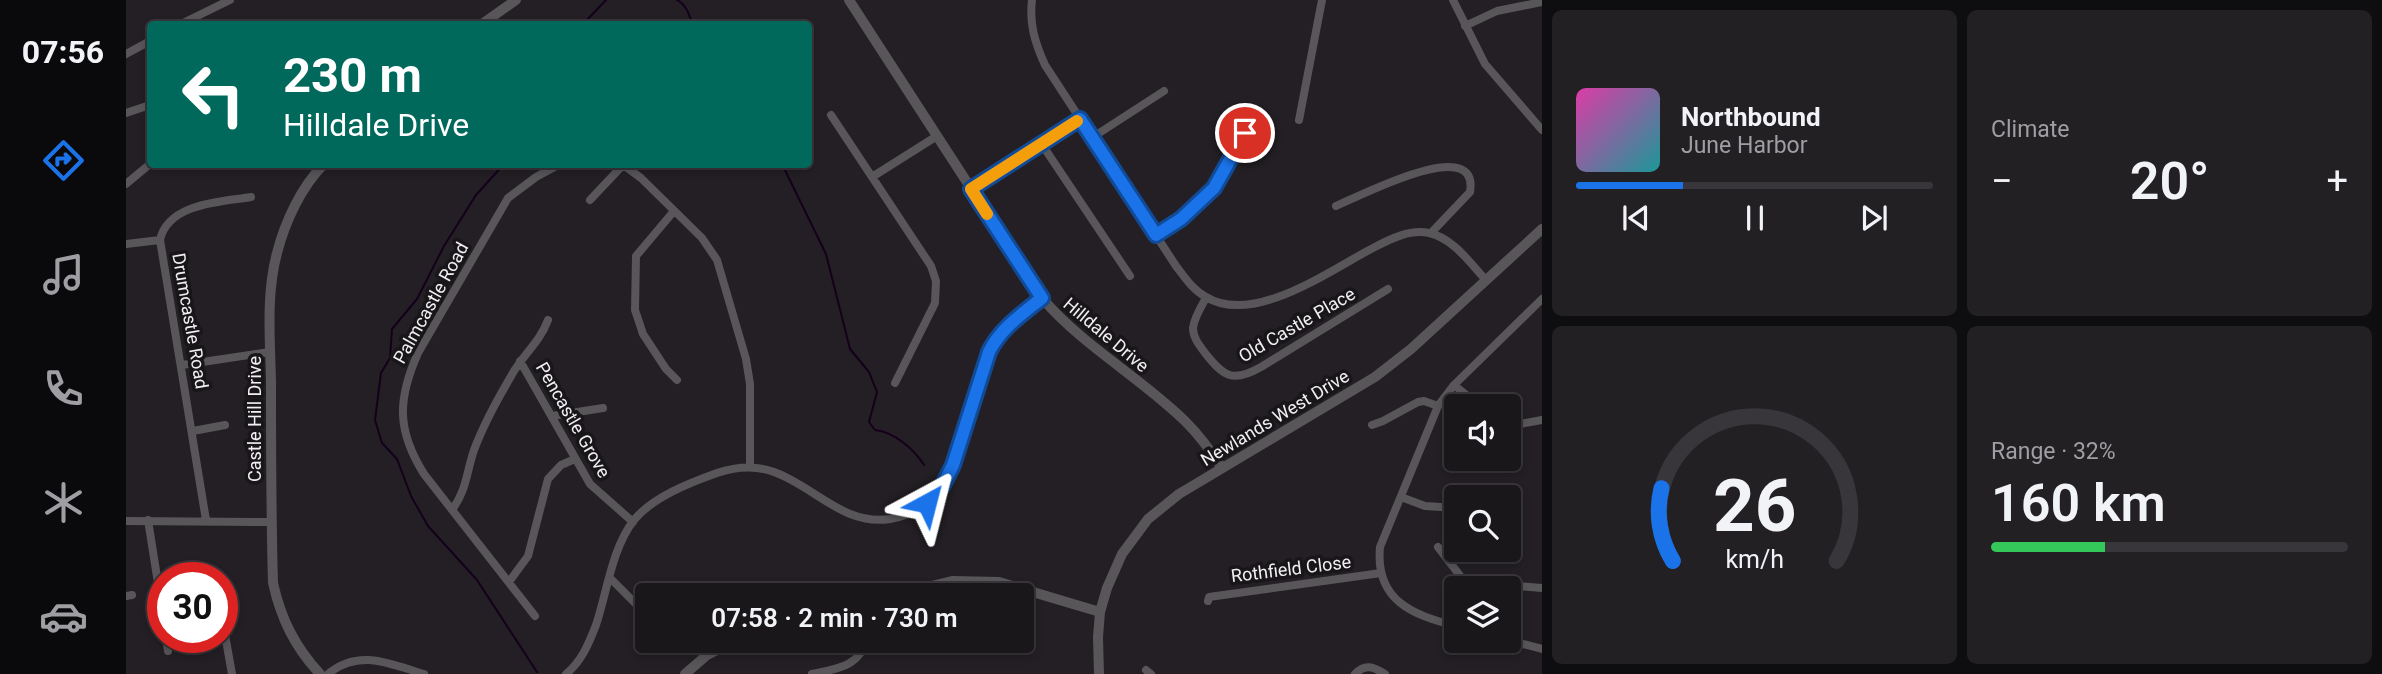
<!DOCTYPE html>
<html lang="en">
<head>
<meta charset="utf-8">
<style>
  :root { --surface:#1a171b; --page:#232024; --text:#f1f3f6; --muted:#9f9fa3; --line:#38363a; --accent:#1a73e8 }
  body { margin:0; font-family:Roboto,sans-serif; background:var(--page); color:var(--text); height:100vh; display:flex; flex-direction:column; font-size:26px; white-space:nowrap }
  * { box-sizing:border-box; margin:0 }
  p { font-size:23px; color:var(--muted) }
  .icon { flex:none; width:38px; height:38px; fill:none; stroke:currentColor; stroke-width:2; stroke-linecap:round; stroke-linejoin:round }
  .map { position:relative; flex:1; overflow:hidden }
  .sheet { display:flex; flex-direction:column; gap:10px; padding:10px; background:#0e0d0f; width:840px }
  .sheet>* { flex:none }
  .hud { position:absolute; left:21px; top:21px; width:665px; height:147px; border-radius:7px; box-shadow:0 4px 10px #0003,0 0 0 2px var(--line); background:#00695c; color:#fff; overflow:hidden }
  .fabs { position:absolute; left:1318px; top:394px; display:grid; gap:14px }
  .fabs a { display:grid; place-items:center; width:77px; height:77px; border-radius:7px; background:var(--surface); box-shadow:0 4px 10px #0003,0 0 0 2px var(--line); font-size:35px }
  .speed { position:absolute; left:21px; top:562px; display:flex; gap:14px; font-size:35px; font-weight:700; text-align:center }
  .speed>* { display:grid; place-content:center; width:91px; height:91px; border-radius:50%; background:var(--surface); box-shadow:0 4px 10px #0003,0 0 0 2px var(--line); line-height:1 }
  .speed .limit { border:10px solid #d22; background:#fff; color:#111 }
  .pin { position:absolute; display:grid; place-items:center; width:60px; height:60px; color:#fff; margin:-30px; border:4px solid #fff; border-radius:50%; box-shadow:0 2px 7px #0007 }
  .me { position:absolute; width:77px; margin:-38px; rotate:38deg; stroke-linejoin:round; filter:drop-shadow(0 0 5px #0008) }
  .turn { display:flex; align-items:center; gap:24px; height:147px; padding:0 21px; font-size:32px }
  .turn .icon { width:91px; height:91px; stroke-width:2.5 }
  .turn b { display:block; font-size:49px; line-height:60px }
  .big { font-size:52px; font-weight:600; line-height:1.1 }
  .sheet .tile { flex:1; display:flex; flex-direction:column; justify-content:center; gap:10px; min-width:0; padding:0 24px; border-radius:10px; background:var(--page) }
  .sheet .dial { align-items:center; gap:0 }
  .dial svg { height:182px; overflow:visible; fill:none; stroke:var(--line); stroke-width:7; stroke-linecap:round; text-anchor:middle }
  .dial text { fill:var(--text); stroke:none }
  .song { display:flex; align-items:center; gap:21px }
  .cover { width:84px; height:84px; border-radius:10px; background:linear-gradient(135deg,hsl(320 70% 55%),hsl(180 70% 35%)) }
  .played { height:7px; border-radius:4px; background:linear-gradient(90deg,var(--accent) 30%,var(--line) 30%) }
  .keys { display:flex; justify-content:space-around; direction:ltr }
  .heat { display:flex; justify-content:space-between; align-items:center; font-size:38px; direction:ltr }
  .charge { height:10px; border-radius:5px; background:linear-gradient(90deg,#34c759 32%,var(--line) 0) }
  .sheet .tiles { flex:1; display:grid; gap:10px; grid-template-columns:repeat(2,1fr) }
  .trip { position:absolute; left:509px; top:583px; width:399px; height:70px; border-radius:7px; background:var(--surface); box-shadow:0 4px 10px #0003,0 0 0 2px var(--line); font-weight:600; line-height:70px; text-align:center }
  main { display:flex; flex:1; min-height:0 }
  .dock { display:flex; flex-direction:column; width:126px; justify-content:space-around; align-items:center; background:#0a090b; color:var(--muted) }
  .dock .icon { width:49px; height:49px }
  .dock .selected { color:var(--accent) }
  .dock b { font-size:32px; color:var(--text) }
  .map>svg:first-child { display:block }
  .lines { fill:none; stroke-linecap:round; stroke-linejoin:round }
  .stream { stroke:#15001c; stroke-width:2 }
  .minor { stroke:#585658; stroke-width:8 }
  .tertiary { stroke:#585658; stroke-width:10 }
  .route-casing { stroke:#114b97; stroke-width:18 }
  .route { stroke:#1a73e8; stroke-width:12 }
  .slow { stroke:#f59e0b; stroke-width:12 }
  .labels { text-anchor:middle; stroke-width:7; stroke-linejoin:round; paint-order:stroke }
  .street-label { font-size:18px; fill:#f1eff2; stroke:#19161a }
</style>
</head>
<body>
<main>
<nav class="dock">
<b>07:56</b>
<svg class="icon selected" aria-label="directions" viewBox="0 0 24 24"><path d="M12 3l9 9-9 9-9-9zM9 14v-3h6M13 9l2 2-2 2"/></svg>
<svg class="icon" aria-label="music" viewBox="0 0 24 24"><path d="M9 18V5l10-2v13"/><circle cx="6" cy="18" r="3"/><circle cx="16" cy="16" r="3"/></svg>
<svg class="icon" aria-label="phone" viewBox="0 0 24 24"><path d="M5 4h4l2 5-3 2q2 4 5 5l2-3 5 2v4C11 20 4 13 5 4z"/></svg>
<svg class="icon" aria-label="climate" viewBox="0 0 24 24"><path d="M12 3v18M4 7l16 10M4 17L20 7"/></svg>
<svg class="icon" aria-label="car" viewBox="0 0 24 24"><path d="M5 17H2v-5l4-1 3-4h7l3 4 3 1v5h-3M9 17h6M6 11h13"/><circle cx="7" cy="17" r="2"/><circle cx="17" cy="17" r="2"/></svg>
</nav>
<div class="map">
<svg width="1416" height="674" viewBox="0 0 1416 674">
  <rect width="100%" height="100%" fill="#231f24"/>
  <g class="lines">
    <path class="stream" d="M551,0C560,4 564,16 566,24
      M457,24L480,0
      M378,164L350,195L318,246L291,299L266,329L264,358L255,373L249,420L256,443L271,459L285,496L302,526L351,580L411,672
      M656,164L700,254L724,349L743,372L751,392L743,422L749,430C768,432 788,449 798,465"/>
    <path class="minor" d="M906,0C903,24 909,43 919,65L1050,266C1059,278 1067,290 1080,297C1128,326 1204,270 1247,248C1264,239 1284,229 1303,233C1327,238 1344,263 1360,280
      M1327,0L1359,64L1416,130
      M55,24L104,0
      M1339,26L1371,11L1416,2
      M0,54L24,41
      M0,113L24,105
      M705,115L805,266L810,281L809,303L769,383
      M1173,120L1196,0
      M967,137L1038,91
      M915,143L1004,276
      M496,164L515,178L576,238L591,260L620,359L624,384V467
      M746,177L811,136
      M0,184L24,164
      M845,189L954,119
      M464,200L497,165
      M1210,206C1230,198 1354,132 1344,192L1305,233
      M548,211L510,256L509,310L517,334L540,369L551,380
      M1030,235L1055,219L1088,188L1119,133
      M0,244L34,240
      M1080,298C1075,307 1068,318 1067,328C1067,338 1074,346 1079,353C1098,377 1107,383 1135,367L1262,289
      M394,361L464,484L507,522
      M56,365L144,352
      M1328,385L1354,406
      M426,416L477,408
      M1382,423L1394,424L1416,420
      M1246,425L1257,421L1292,402L1298,401L1312,406
      M67,431L99,425
      M1275,497L1299,506L1330,508
      M1355,497L1357,496
      M326,510C341,489 340,474 348,450C357,426 371,400 384,378C396,355 413,344 422,320
      M22,520L37,615
      M80,520L34,240C42,203 95,202 125,197
      M0,521L146,522
      M1312,547L1335,577L1344,582L1416,588
      M484,578L522,616
      M383,582L402,556L422,479L435,465L449,459
      M0,596L6,595
      M1082,601L1083,597L1255,573
      M409,616L298,474C271,431 271,400 292,353L382,198L410,177L434,164
      M96,618L106,674
      M1330,626C1287,615 1249,601 1254,547L1312,406L1328,385L1416,299
      M40,637L42,651
      M1382,640L1416,649
      M1020,670L1025,674
      M202,674C233,648 264,664 298,674
      M440,674C456,661 463,643 470,625C481,592 486,548 508,520C527,497 563,483 591,473C609,467 629,465 648,472C688,486 717,526 764,519C777,517 791,511 802,502C833,474 843,415 855,376C859,365 861,351 868,341C880,324 899,311 916,298
      M686,674C709,669 734,667 740,640
      M1229,674C1239,663 1248,667 1259,674"/>
    <path class="tertiary" d="M723,0L916,298C957,346 1014,377 1059,421C1073,435 1085,451 1096,468
      M356,24L390,0
      M769,595L826,581L873,582L974,612
      M194,674C169,647 155,619 147,583C145,516 145,448 145,381C144,339 140,294 151,253C159,222 175,187 198,164
      M559,674L581,655L610,640
      M973,674L972,637L974,612L981,588L996,554L1022,519L1053,494L1249,377L1285,349L1416,229"/>
  </g>
  <g class="lines">
    <defs>
      <path id="route" d="M801,503L817,485L827,465L863,352C874,329 896,314 916,298L845,189L954,119L1030,235L1055,219L1088,188L1119,133"/>
    </defs>
    <use href="#route" class="route-casing"/>
    <use href="#route" class="route"/>
    <path class="slow" d="M861,214L845,189L951,121"/>
  </g>
  <g class="labels">
    <g class="street-label">
      <text transform="translate(305 303) rotate(-61)" y="6">Palmcastle Road</text>
      <text transform="translate(64 321) rotate(80)" y="6">Drumcastle Road</text>
      <text transform="translate(1171 325) rotate(-30)" y="6">Old Castle Place</text>
      <text transform="translate(980 335) rotate(40)" y="6">Hilldale Drive</text>
      <text transform="translate(1149 418) rotate(-31)" y="6">Newlands West Drive</text>
      <text transform="translate(129 419) rotate(-90)" y="6">Castle Hill Drive</text>
      <text transform="translate(447 420) rotate(60)" y="6">Pencastle Grove</text>
      <text transform="translate(1165 569) rotate(-7)" y="6">Rothfield Close</text>
    </g>
  </g>
</svg>
<div class="fabs">
<a><svg class="icon" aria-label="sound" viewBox="0 0 24 24"><path d="M4 9h4l5-4v14l-5-4H4zM17 9q2 3 0 6"/></svg></a>
<a><svg class="icon" aria-label="search" viewBox="0 0 24 24"><circle cx="10" cy="10" r="6"/><path d="M15 15l6 6"/></svg></a>
<a><svg class="icon" aria-label="layers" viewBox="0 0 24 24"><path d="M12 4l9 5-9 5-9-5zM3 14l9 5 9-5"/></svg></a>
</div>
<div class="speed"><div class="limit">30</div></div>
<div class="pin" style="left:1119px;top:133px;background:#d93025"><svg class="icon" aria-label="arrive" viewBox="0 0 24 24"><path d="M6 21V4h12l-3 4 3 4H6"/></svg></div>
<svg class="me" style="left:801px;top:503px" viewBox="-20 -20 40 40"><path d="M0-17L14 15 0 8-14 15z" fill="#1a73e8" stroke="#fff" stroke-width="4"/></svg>
<div class="trip">07:58 · 2 min · 730 m</div>
<div class="hud">
<div class="turn"><svg class="icon" aria-label="left" viewBox="0 0 24 24"><path d="M17 20v-9H6M10 6l-5 5 5 5"/></svg><div><b>230 m</b>Hilldale Drive</div></div>
</div>
</div>
<section class="sheet">
<div class="tiles">
<div class="tile">
<div class="song"><i class="cover"></i><div><b>Northbound</b><p>June Harbor</p></div></div>
<div class="played"></div>
<div class="keys"><svg class="icon" aria-label="previous" viewBox="0 0 24 24"><path d="M18 5L8 12l10 7zM5 5v14"/></svg><svg class="icon" aria-label="pause" viewBox="0 0 24 24"><path d="M8 5v14M16 5v14"/></svg><svg class="icon" aria-label="next" viewBox="0 0 24 24"><path d="M6 5l10 7-10 7zM19 5v14"/></svg></div>
</div>
<div class="tile"><p>Climate</p>
<div class="heat"><a>−</a><b class="big">20°</b><a>+</a></div>
</div>
<div class="tile dial"><svg viewBox="0 0 100 80">
<path d="M14 69A42 42 0 1 1 86 69"/>
<path d="M14 69A42 42 0 0 1 9 37" stroke="#1a73e8"/>
<text x="50" y="56" font-size="32" font-weight="700">26</text>
<text x="50" y="72" font-size="11">km/h</text>
</svg></div>
<div class="tile"><p>Range · 32%</p><b class="big">160 km</b><div class="charge"></div></div>
</div>
</section>
</main>
</body>
</html>
